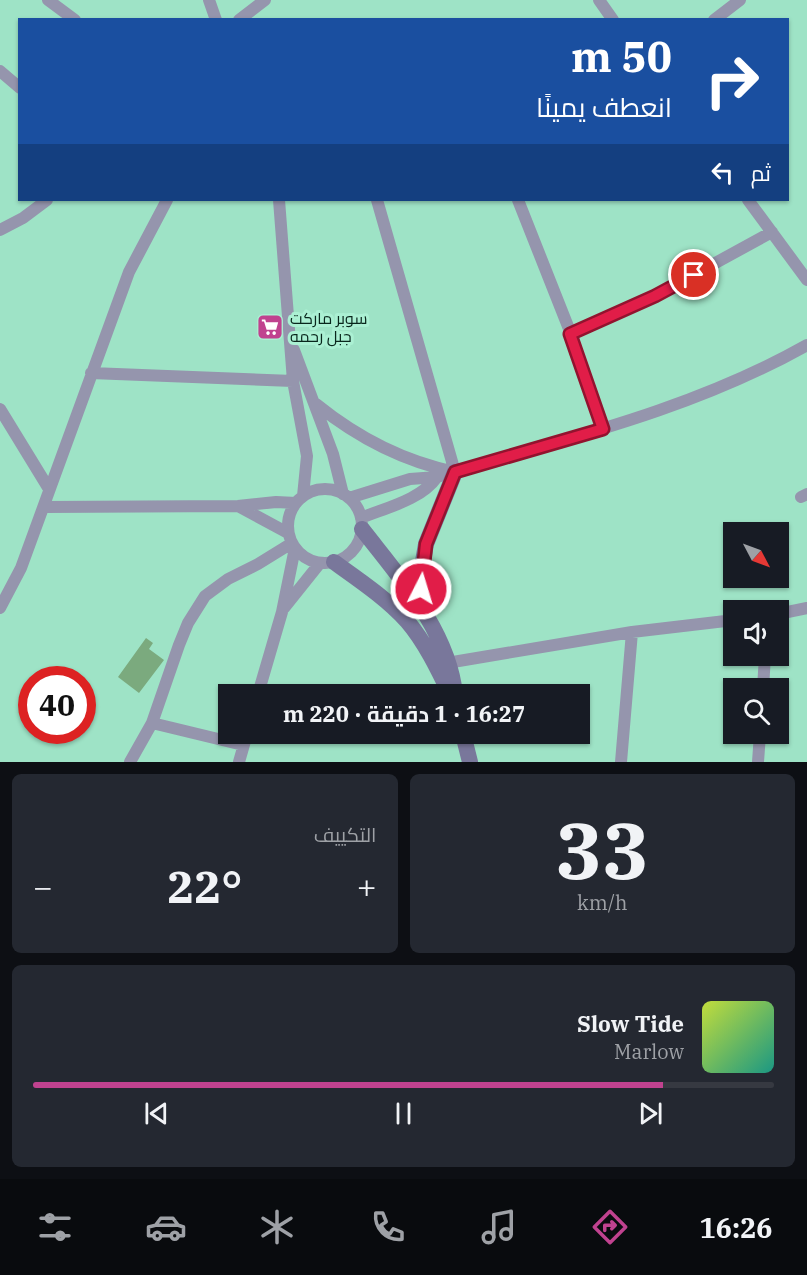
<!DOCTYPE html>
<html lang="ar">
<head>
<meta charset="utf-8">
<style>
  :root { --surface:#171b24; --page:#242831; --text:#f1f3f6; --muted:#9ea1a6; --line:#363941; --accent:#c0428f }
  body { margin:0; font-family:"IBM Plex Serif",Cairo,serif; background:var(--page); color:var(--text); direction:rtl; height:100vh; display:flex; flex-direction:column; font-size:22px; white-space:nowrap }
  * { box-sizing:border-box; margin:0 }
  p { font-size:20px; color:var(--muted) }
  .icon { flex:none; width:33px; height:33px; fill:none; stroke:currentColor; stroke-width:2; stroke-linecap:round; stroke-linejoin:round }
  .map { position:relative; height:762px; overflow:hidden; direction:ltr }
  .panel { display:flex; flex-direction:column; gap:12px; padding:12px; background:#0d0f14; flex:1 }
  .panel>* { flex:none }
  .hud { position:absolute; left:18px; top:18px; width:771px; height:183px; border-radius:0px; box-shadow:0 2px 4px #0004; direction:rtl; background:#1a4fa0; color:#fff; overflow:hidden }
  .needle { width:39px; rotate:131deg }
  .buttons { position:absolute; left:723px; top:522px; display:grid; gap:12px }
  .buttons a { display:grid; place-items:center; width:66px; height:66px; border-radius:0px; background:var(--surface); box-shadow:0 2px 4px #0004; font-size:30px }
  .speed { position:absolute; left:18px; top:666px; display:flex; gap:12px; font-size:30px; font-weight:700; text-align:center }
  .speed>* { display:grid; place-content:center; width:78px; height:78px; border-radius:50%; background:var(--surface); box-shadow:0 2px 4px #0004; line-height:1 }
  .speed .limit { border:9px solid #d22; background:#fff; color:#111 }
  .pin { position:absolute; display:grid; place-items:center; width:51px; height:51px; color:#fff; margin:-26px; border:3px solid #fff; border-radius:50%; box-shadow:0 2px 6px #0007 }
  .me { position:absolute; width:66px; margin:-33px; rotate:5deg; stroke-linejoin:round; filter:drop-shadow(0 0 4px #0008) }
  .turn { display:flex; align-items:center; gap:21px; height:126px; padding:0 18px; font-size:27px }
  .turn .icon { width:78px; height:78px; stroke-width:2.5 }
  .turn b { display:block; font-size:42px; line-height:51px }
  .then { display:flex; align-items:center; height:57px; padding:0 18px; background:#0003; gap:12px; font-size:22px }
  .big { font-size:45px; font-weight:700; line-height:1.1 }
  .panel .widget { flex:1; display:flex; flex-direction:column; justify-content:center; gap:9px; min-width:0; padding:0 21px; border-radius:9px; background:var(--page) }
  .panel .dial { align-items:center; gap:0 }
  .dial b { font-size:78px; line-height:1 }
  .song { display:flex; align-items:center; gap:18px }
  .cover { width:72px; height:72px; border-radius:9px; background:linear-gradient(135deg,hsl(70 70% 55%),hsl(170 70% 35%)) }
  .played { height:6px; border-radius:3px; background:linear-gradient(90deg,var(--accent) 85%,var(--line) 85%) }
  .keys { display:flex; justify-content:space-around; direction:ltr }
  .heat { display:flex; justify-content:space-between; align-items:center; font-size:33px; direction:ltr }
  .panel .tiles { flex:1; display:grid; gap:12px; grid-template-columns:1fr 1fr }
  .widget:last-child { grid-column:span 2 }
  .trip { position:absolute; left:218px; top:684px; width:372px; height:60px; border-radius:0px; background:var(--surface); box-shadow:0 2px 4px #0004; font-weight:700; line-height:60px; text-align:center; direction:rtl }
  .dock { display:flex; height:96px; justify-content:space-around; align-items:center; background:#090b0e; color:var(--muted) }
  .dock .icon { width:42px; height:42px }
  .dock .on { color:var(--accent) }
  .dock b { font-size:27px; color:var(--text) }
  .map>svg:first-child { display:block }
  .building { fill:#7baa7e }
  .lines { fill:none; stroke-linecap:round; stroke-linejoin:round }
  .street { stroke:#9595ad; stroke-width:12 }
  .secondary { stroke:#79779b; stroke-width:16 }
  .route-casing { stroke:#92132f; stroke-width:15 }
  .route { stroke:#e11d48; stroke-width:10 }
  .labels { text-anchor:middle; stroke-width:6; stroke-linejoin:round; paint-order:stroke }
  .poi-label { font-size:16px; fill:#09261c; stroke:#abf0d3; text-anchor:start }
</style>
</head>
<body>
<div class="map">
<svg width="807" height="762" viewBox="0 0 807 762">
  <rect width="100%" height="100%" fill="#9ee3c6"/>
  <path class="building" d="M146,638L153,643L149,649L164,660L139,693L118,677Z"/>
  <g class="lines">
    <path class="street" d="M48,0L75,20
      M209,0L216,20
      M599,0L613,20
      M239,20L265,0
      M714,20L740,0
      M0,71L20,88
      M279,200L293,381L307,456L303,496
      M518,200L571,334L603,429
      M748,200L807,280
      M0,230L23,218L47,200
      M571,334L655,296L772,232
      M294,350L333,454L343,494
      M91,373L293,381
      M316,404C358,438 402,461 455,472L377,200
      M0,409L49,489
      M288 526a37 37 0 1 1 74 0a37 37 0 1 1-74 0Z
      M801,497L807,494
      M349,498L410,479L437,477C562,440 692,410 807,345
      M238,506L288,533
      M45,507L238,506L276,502L296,503
      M361,518C385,508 421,500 437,477
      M0,608L21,568L129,272L167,200
      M284,608L320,563
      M778,614L807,608
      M441,664L632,632L734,620
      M763,688L765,656
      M258,694L282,612L295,548
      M152,723L243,745
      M130,762L152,723L179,645L188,623L205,596L228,579L258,564L292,543
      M239,762L247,734
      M621,762L632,632
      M758,762L760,734"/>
    <path class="secondary" d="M362,529C400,578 448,630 455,694
      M334,562C359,580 386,598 407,621C425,642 438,669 450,694
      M423,608L422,567L426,544L455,472
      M463,734L470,762"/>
  </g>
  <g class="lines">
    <defs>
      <path id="route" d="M421,589L426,544L455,472L603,429L570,334L655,296L694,275"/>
    </defs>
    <use href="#route" class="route-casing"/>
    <use href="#route" class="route"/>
  </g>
  <defs>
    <symbol id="supermarket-square" viewBox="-11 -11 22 22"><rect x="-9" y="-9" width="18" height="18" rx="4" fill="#c0428f" stroke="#abf0d3"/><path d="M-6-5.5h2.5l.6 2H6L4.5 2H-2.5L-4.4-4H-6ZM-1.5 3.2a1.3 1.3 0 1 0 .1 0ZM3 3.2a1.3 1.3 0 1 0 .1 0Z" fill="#fff"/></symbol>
  </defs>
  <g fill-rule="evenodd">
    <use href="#supermarket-square" x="255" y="312" width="30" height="30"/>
  </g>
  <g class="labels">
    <g class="poi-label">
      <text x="290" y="324">سوبر ماركت<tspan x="290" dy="18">جبل رحمه</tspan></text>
    </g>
  </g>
</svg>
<div class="buttons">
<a><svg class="needle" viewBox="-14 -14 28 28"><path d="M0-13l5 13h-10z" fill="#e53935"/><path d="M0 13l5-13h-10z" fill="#9ea1a6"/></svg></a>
<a><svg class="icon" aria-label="sound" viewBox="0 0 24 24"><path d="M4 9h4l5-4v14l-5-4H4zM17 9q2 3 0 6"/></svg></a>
<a><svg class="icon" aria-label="search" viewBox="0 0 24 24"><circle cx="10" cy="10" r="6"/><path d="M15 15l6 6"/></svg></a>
</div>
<div class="speed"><div class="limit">40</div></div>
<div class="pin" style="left:694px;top:275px;background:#d93025"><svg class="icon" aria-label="arrive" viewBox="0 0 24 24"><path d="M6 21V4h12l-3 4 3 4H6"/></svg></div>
<svg class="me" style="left:421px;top:589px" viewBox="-20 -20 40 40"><circle r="17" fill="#e11d48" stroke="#fff" stroke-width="3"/><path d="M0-11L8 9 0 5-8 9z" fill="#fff"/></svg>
<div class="trip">16:27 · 1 دقيقة · 220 m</div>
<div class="hud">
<div class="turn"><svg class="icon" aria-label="right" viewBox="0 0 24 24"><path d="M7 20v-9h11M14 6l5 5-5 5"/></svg><div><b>50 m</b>انعطف يمينًا</div></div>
<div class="then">ثم<svg class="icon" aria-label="left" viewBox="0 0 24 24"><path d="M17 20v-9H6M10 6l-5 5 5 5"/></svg></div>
</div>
</div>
<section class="panel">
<div class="tiles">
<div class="widget dial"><b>33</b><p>km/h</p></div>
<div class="widget"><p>التكييف</p>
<div class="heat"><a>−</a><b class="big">22°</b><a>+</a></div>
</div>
<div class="widget">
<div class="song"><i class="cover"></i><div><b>Slow Tide</b><p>Marlow</p></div></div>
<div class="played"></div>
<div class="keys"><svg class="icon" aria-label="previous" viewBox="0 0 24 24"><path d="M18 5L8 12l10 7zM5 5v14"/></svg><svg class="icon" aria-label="pause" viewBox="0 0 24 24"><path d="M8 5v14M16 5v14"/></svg><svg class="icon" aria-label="next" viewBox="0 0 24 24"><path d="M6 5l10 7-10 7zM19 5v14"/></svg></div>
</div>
</div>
</section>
<nav class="dock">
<b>16:26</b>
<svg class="icon on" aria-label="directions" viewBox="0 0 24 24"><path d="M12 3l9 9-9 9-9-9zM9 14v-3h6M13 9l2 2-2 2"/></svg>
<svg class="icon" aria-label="music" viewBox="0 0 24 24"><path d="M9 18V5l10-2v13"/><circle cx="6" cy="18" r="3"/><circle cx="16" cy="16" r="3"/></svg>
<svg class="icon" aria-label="phone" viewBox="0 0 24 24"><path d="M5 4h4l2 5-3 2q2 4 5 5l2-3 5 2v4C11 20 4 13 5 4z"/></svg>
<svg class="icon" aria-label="climate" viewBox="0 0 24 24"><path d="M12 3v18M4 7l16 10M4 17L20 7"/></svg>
<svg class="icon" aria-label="car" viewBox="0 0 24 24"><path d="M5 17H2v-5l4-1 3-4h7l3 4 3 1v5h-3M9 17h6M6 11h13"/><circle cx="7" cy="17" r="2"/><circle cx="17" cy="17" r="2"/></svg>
<svg class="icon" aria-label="filters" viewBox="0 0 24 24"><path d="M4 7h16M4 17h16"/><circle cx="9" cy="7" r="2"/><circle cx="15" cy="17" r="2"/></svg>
</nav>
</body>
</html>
